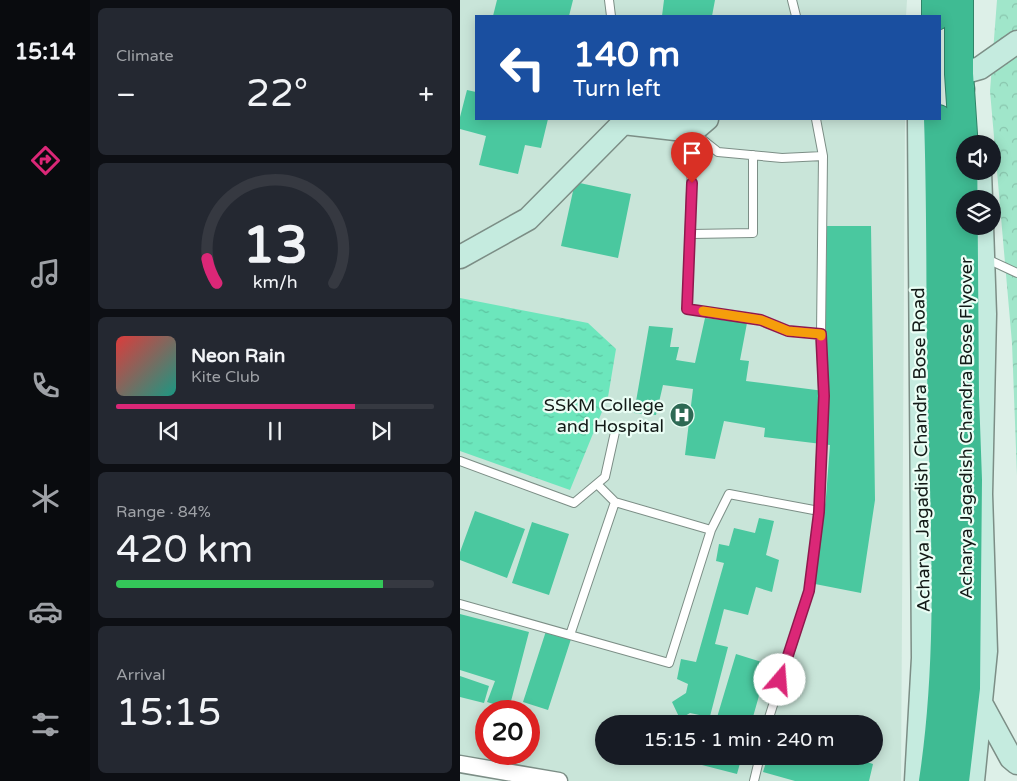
<!DOCTYPE html>
<html lang="en">
<head>
<meta charset="utf-8">
<style>
  :root { --surface:#171b24; --page:#242831; --text:#f1f3f6; --muted:#9ea1a6; --line:#363941; --accent:#db2777 }
  body { margin:0; font-family:"Varela Round",sans-serif; background:var(--page); color:var(--text); height:100vh; display:flex; flex-direction:column; font-size:19px; white-space:nowrap }
  * { box-sizing:border-box; margin:0 }
  p { font-size:16px; color:var(--muted) }
  .icon { flex:none; width:28px; height:28px; fill:none; stroke:currentColor; stroke-width:2; stroke-linecap:round; stroke-linejoin:round }
  .map { position:relative; flex:1; overflow:hidden }
  .drawer { display:flex; flex-direction:column; gap:8px; padding:8px; background:#0d0f14; width:370px }
  .drawer>* { flex:none }
  .banner { position:absolute; left:15px; top:15px; width:466px; height:105px; border-radius:0px; box-shadow:0 2px 12px #0003; background:#1a4fa0; color:#fff; overflow:hidden }
  .tools { position:absolute; left:496px; top:135px; display:grid; gap:10px }
  .tools a { display:grid; place-items:center; width:45px; height:45px; border-radius:50%; background:var(--surface); box-shadow:0 2px 12px #0003; font-size:25px }
  .speed { position:absolute; left:15px; top:700px; display:flex; gap:10px; font-size:25px; font-weight:700; text-align:center }
  .speed>* { display:grid; place-content:center; width:65px; height:65px; border-radius:50%; background:var(--surface); box-shadow:0 2px 12px #0003; line-height:1 }
  .speed .limit { border:8px solid #d22; background:#fff; color:#111 }
  .pin { position:absolute; display:grid; place-items:center; width:42px; height:42px; color:#fff; margin:-51px -21px; border-radius:50% 50% 50% 0; rotate:-45deg; box-shadow:0 0 5px #0007 }
  .pin .icon { rotate:45deg }
  .me { position:absolute; width:55px; margin:-28px; rotate:18deg; stroke-linejoin:round; filter:drop-shadow(0 0 4px #0008) }
  .turn { display:flex; align-items:center; gap:18px; height:105px; padding:0 15px; font-size:22px }
  .turn .icon { width:65px; height:65px; stroke-width:2.5 }
  .turn b { display:block; font-size:35px; line-height:42px }
  .big { font-size:38px; font-weight:600; line-height:1.1 }
  .drawer .card { flex:1; display:flex; flex-direction:column; justify-content:center; gap:8px; min-width:0; padding:0 18px; border-radius:8px; background:var(--page) }
  .drawer .dial { align-items:center; gap:0 }
  .dial svg { height:130px; overflow:visible; fill:none; stroke:var(--line); stroke-width:7; stroke-linecap:round; text-anchor:middle }
  .dial text { fill:var(--text); stroke:none }
  .song { display:flex; align-items:center; gap:15px }
  .cover { width:60px; height:60px; border-radius:8px; background:linear-gradient(135deg,hsl(0 70% 55%),hsl(170 70% 35%)) }
  .played { height:5px; border-radius:2px; background:linear-gradient(90deg,var(--accent) 75%,var(--line) 75%) }
  .keys { display:flex; justify-content:space-around; direction:ltr }
  .heat { display:flex; justify-content:space-between; align-items:center; font-size:28px; direction:ltr }
  .charge { height:8px; border-radius:4px; background:linear-gradient(90deg,#34c759 84%,var(--line) 0) }
  .trip { position:absolute; left:135px; top:715px; width:288px; height:50px; border-radius:25px; background:var(--surface); box-shadow:0 2px 12px #0003; font-weight:600; line-height:50px; text-align:center }
  main { display:flex; flex:1; min-height:0 }
  .tab-bar { display:flex; flex-direction:column; width:90px; justify-content:space-around; align-items:center; background:#090b0e; color:var(--muted) }
  .tab-bar .icon { width:35px; height:35px }
  .tab-bar .active { color:var(--accent) }
  .tab-bar b { font-size:22px; color:var(--text) }
  .map>svg:first-child { display:block }
  .built { fill:#c9e5d9; fill-rule:evenodd }
  .park { fill:url(#park-crowns) }
  .water { fill:url(#water-ripples) }
  .building { fill:#4ac89f }
  .lines { fill:none; stroke-linecap:round; stroke-linejoin:round }
  .lane-casing { stroke:#7c8e86; stroke-width:10 }
  .street-casing { stroke:#7c8e86; stroke-width:19 }
  .secondary-casing { stroke:#7c8e86; stroke-width:25 }
  .highway-casing { stroke:#308368; stroke-width:30 }
  .lane { stroke:#fff; stroke-width:8 }
  .street { stroke:#fff; stroke-width:16 }
  .secondary { stroke:#c5ebdf; stroke-width:22 }
  .highway { stroke:#3fbb93; stroke-width:28 }
  .route-casing { stroke:#8e194d; stroke-width:12 }
  .route { stroke:#db2777; stroke-width:9 }
  .slow { stroke:#f59e0b; stroke-width:9 }
  .labels { text-anchor:middle; stroke-width:4.5; stroke-linejoin:round; paint-order:stroke }
  .poi-label { font-size:18px; fill:#131a17; stroke:#eafef5; text-anchor:end }
  .street-label { font-size:18px; fill:#131a17; stroke:#eafef5 }
</style>
</head>
<body>
<main>
<nav class="tab-bar">
<b>15:14</b>
<svg class="icon active" aria-label="directions" viewBox="0 0 24 24"><path d="M12 3l9 9-9 9-9-9zM9 14v-3h6M13 9l2 2-2 2"/></svg>
<svg class="icon" aria-label="music" viewBox="0 0 24 24"><path d="M9 18V5l10-2v13"/><circle cx="6" cy="18" r="3"/><circle cx="16" cy="16" r="3"/></svg>
<svg class="icon" aria-label="phone" viewBox="0 0 24 24"><path d="M5 4h4l2 5-3 2q2 4 5 5l2-3 5 2v4C11 20 4 13 5 4z"/></svg>
<svg class="icon" aria-label="climate" viewBox="0 0 24 24"><path d="M12 3v18M4 7l16 10M4 17L20 7"/></svg>
<svg class="icon" aria-label="car" viewBox="0 0 24 24"><path d="M5 17H2v-5l4-1 3-4h7l3 4 3 1v5h-3M9 17h6M6 11h13"/><circle cx="7" cy="17" r="2"/><circle cx="17" cy="17" r="2"/></svg>
<svg class="icon" aria-label="filters" viewBox="0 0 24 24"><path d="M4 7h16M4 17h16"/><circle cx="9" cy="7" r="2"/><circle cx="15" cy="17" r="2"/></svg>
</nav>
<section class="drawer">
<div class="card"><p>Climate</p>
<div class="heat"><a>−</a><b class="big">22°</b><a>+</a></div>
</div>
<div class="card dial"><svg viewBox="0 0 100 80">
<path d="M14 69A42 42 0 1 1 86 69"/>
<path d="M14 69A42 42 0 0 1 8 54" stroke="#db2777"/>
<text x="50" y="56" font-size="32" font-weight="700">13</text>
<text x="50" y="72" font-size="11">km/h</text>
</svg></div>
<div class="card">
<div class="song"><i class="cover"></i><div><b>Neon Rain</b><p>Kite Club</p></div></div>
<div class="played"></div>
<div class="keys"><svg class="icon" aria-label="previous" viewBox="0 0 24 24"><path d="M18 5L8 12l10 7zM5 5v14"/></svg><svg class="icon" aria-label="pause" viewBox="0 0 24 24"><path d="M8 5v14M16 5v14"/></svg><svg class="icon" aria-label="next" viewBox="0 0 24 24"><path d="M6 5l10 7-10 7zM19 5v14"/></svg></div>
</div>
<div class="card"><p>Range · 84%</p><b class="big">420 km</b><div class="charge"></div></div>
<div class="card"><p>Arrival</p><b class="big">15:15</b></div>
</section>
<div class="map">
<svg width="557" height="781" viewBox="0 0 557 781">
  <defs>
    <pattern id="park-crowns" width="20" height="18" patternUnits="userSpaceOnUse" patternTransform="scale(1.25)"><rect width="20" height="18" fill="#a0e6ca"/><path d="M2 6a3 3 0 1 1 6 0M12 15a3 3 0 1 1 6 0" fill="none" stroke="#89c5ad"/></pattern>
    <pattern id="water-ripples" width="26" height="14" patternUnits="userSpaceOnUse" patternTransform="scale(1.25)"><rect width="26" height="14" fill="#6ce6bc"/><path d="M2 4q2-2 4 0t4 0M15 11q2-2 4 0t4 0" fill="none" stroke="#5dc5a1"/></pattern>
  </defs>
  <rect width="100%" height="100%" fill="#ddf0e8"/>
  <path class="built" d="M0,0H447L446,16H16V119H445L441,781H104L0,757ZM26,711H69V754H26ZM144,724H414V756H144Z"/>
  <path class="park" d="M537,0H557V476L552,343L530,91Z"/>
  <path class="water" d="M0,298L128,323L156,349L148,397L110,490L0,451Z"/>
  <path class="building" d="M37,0H113L109,16H33Z
    M204,0H255L252,16H202Z
    M7,90L16,92V119H88L81,148L65,145L58,174L19,165L26,136L0,129V117Z
    M115,182L171,194L158,258L101,246Z
    M367,226H411L415,500L401,593L355,584L366,497L370,445L304,437L305,428L264,421L255,459L225,455L233,389L203,385L196,415L174,413L189,326L213,328L210,347H219L216,360L235,363L245,318L287,323L280,360L289,361L286,381L364,391Z
    M15,511L65,529L47,578L0,560V552Z
    M299,518L314,521L306,555L319,560L312,592L296,587L288,615L264,609L255,644L268,647L248,724H239L244,716L230,713L220,719L212,702L226,693L228,684L217,679L221,659L236,662L264,563L256,561L259,544L269,546L274,528L295,533Z
    M72,522L109,534L89,595L52,583Z
    M0,614L69,632L49,709L27,702L35,681L0,670Z
    M86,631L111,639L88,710L63,702Z
    M276,654L308,664L291,724H255Z
    M0,676L29,686L24,703L0,697Z
    M245,756H282L277,774L242,765Z
    M308,756H389L413,764L409,781H335L303,772Z"/>
  <g class="lines">
    <defs>
      <path id="lane" d="M149,0L151,16
        M332,0L336,16
        M356,119L363,156L361,334L363,396L359,511
        M233,133L227,309L301,320L328,331L361,334
        M234,133L258,152L322,158L363,156
        M231,234L293,233V155
        M527,259L557,273
        M0,461L114,503L145,477L155,432
        M137,484L155,502
        M0,604L209,663L251,530L269,494L359,511L349,591L307,724
        M110,635L155,502L251,530
        M294,781L300,756"/>
      <path id="street" d="M0,764L99,781"/>
      <path id="secondary" d="M503,89L499,74L520,68L557,42
        M520,171L521,199
        M0,257L68,219L163,123L233,131L247,119
        M521,703L551,758L557,763
        M456,781L463,658L459,119
        M513,781L526,651L521,494L525,314L522,226"/>
      <path id="highway" d="M476,0V16
        M473,781C494,643 483,504 481,365C480,283 481,201 478,119
        M495,781L506,688L508,480L505,396L503,134L499,74V0"/>
    </defs>
    <use href="#lane" class="lane-casing"/>
    <use href="#street" class="street-casing"/>
    <use href="#secondary" class="secondary-casing"/>
    <use href="#highway" class="highway-casing"/>
    <use href="#lane" class="lane"/>
    <use href="#street" class="street"/>
    <use href="#secondary" class="secondary"/>
    <use href="#highway" class="highway"/>
  </g>
  <g class="lines">
    <defs>
      <path id="route" d="M232,183L227,309L301,320L328,331L361,334L364,396L359,512L349,591L320,680"/>
    </defs>
    <use href="#route" class="route-casing"/>
    <use href="#route" class="route"/>
    <path class="slow" d="M243,311L301,320L328,331L361,334V336"/>
  </g>
  <defs>
    <symbol id="hospital-disc" viewBox="-11 -11 22 22"><circle r="9.5" fill="#2d6954" stroke="#eafef5"/><path d="M-5-5h3v3.5h4V-5h3V5h-3V1.5h-4V5h-3Z" fill="#fff"/></symbol>
  </defs>
  <g fill-rule="evenodd">
    <use href="#hospital-disc" x="208" y="401" width="28" height="28"/>
  </g>
  <g class="labels">
    <g class="poi-label">
      <text x="204" y="411">SSKM College<tspan x="204" dy="21">and Hospital</tspan></text>
    </g>
    <g class="street-label">
      <text transform="translate(506 428) rotate(-90)" y="6">Acharya Jagadish Chandra Bose Flyover</text>
      <text transform="translate(461 450) rotate(-91)" y="6">Acharya Jagadish Chandra Bose Road</text>
    </g>
  </g>
</svg>
<div class="tools">
<a><svg class="icon" aria-label="sound" viewBox="0 0 24 24"><path d="M4 9h4l5-4v14l-5-4H4zM17 9q2 3 0 6"/></svg></a>
<a><svg class="icon" aria-label="layers" viewBox="0 0 24 24"><path d="M12 4l9 5-9 5-9-5zM3 14l9 5 9-5"/></svg></a>
</div>
<div class="speed"><div class="limit">20</div></div>
<div class="pin" style="left:232px;top:183px;background:#d93025"><svg class="icon" aria-label="arrive" viewBox="0 0 24 24"><path d="M6 21V4h12l-3 4 3 4H6"/></svg></div>
<svg class="me" style="left:320px;top:680px" viewBox="-20 -20 40 40"><circle r="19" fill="#fff"/><path d="M0-13L10 11 0 6-10 11z" fill="#db2777"/></svg>
<div class="trip">15:15 · 1 min · 240 m</div>
<div class="banner">
<div class="turn"><svg class="icon" aria-label="left" viewBox="0 0 24 24"><path d="M17 20v-9H6M10 6l-5 5 5 5"/></svg><div><b>140 m</b>Turn left</div></div>
</div>
</div>
</main>
</body>
</html>
